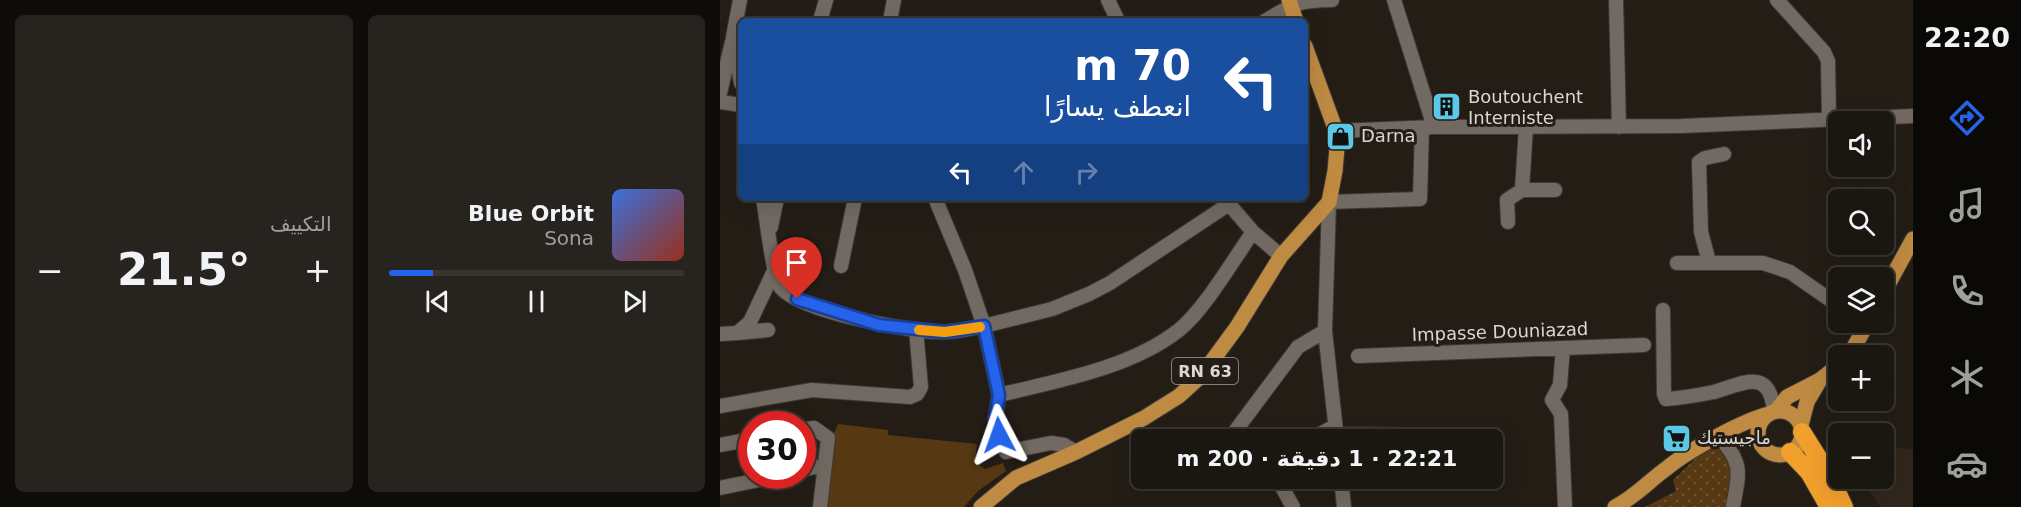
<!DOCTYPE html>
<html lang="ar">
<head>
<meta charset="utf-8">
<style>
  :root { --surface:#1a1610; --page:#27231e; --text:#f1f3f6; --muted:#9f9f9f; --line:#383530; --accent:#2563eb }
  body { margin:0; font-family:"DejaVu Sans","Noto Naskh Arabic",sans-serif; background:var(--page); color:var(--text); direction:rtl; height:100vh; display:flex; flex-direction:column; font-size:22px; white-space:nowrap }
  * { box-sizing:border-box; margin:0 }
  p { font-size:20px; color:var(--muted) }
  .icon { flex:none; width:33px; height:33px; fill:none; stroke:currentColor; stroke-width:2; stroke-linecap:round; stroke-linejoin:round }
  .map { position:relative; flex:1; overflow:hidden; direction:ltr }
  .side { display:flex; flex-direction:column; gap:15px; padding:15px; background:#0e0c09; width:720px }
  .side>* { flex:none }
  .hud { position:absolute; left:18px; top:18px; width:570px; height:183px; border-radius:9px; box-shadow:0 6px 24px #0002,0 0 0 2px var(--line); direction:rtl; background:#1a4fa0; color:#fff; overflow:hidden }
  .buttons { position:absolute; left:1108px; top:111px; display:grid; gap:12px }
  .buttons a { display:grid; place-items:center; width:66px; height:66px; border-radius:9px; background:var(--surface); box-shadow:0 6px 24px #0002,0 0 0 2px var(--line); font-size:30px }
  .speed { position:absolute; left:18px; top:411px; display:flex; gap:12px; font-size:30px; font-weight:700; text-align:center }
  .speed>* { display:grid; place-content:center; width:78px; height:78px; border-radius:50%; background:var(--surface); box-shadow:0 6px 24px #0002,0 0 0 2px var(--line); line-height:1 }
  .speed .limit { border:9px solid #d22; background:#fff; color:#111 }
  .pin { position:absolute; display:grid; place-items:center; width:51px; height:51px; color:#fff; margin:-62px -26px; border-radius:50% 50% 50% 0; rotate:-45deg; box-shadow:0 0 6px #0007 }
  .pin .icon { rotate:45deg }
  .me { position:absolute; width:66px; margin:-33px; rotate:356deg; stroke-linejoin:round; filter:drop-shadow(0 0 4px #0008) }
  .turn { display:flex; align-items:center; gap:21px; height:126px; padding:0 18px; font-size:27px }
  .turn .icon { width:78px; height:78px; stroke-width:2.5 }
  .turn b { display:block; font-size:42px; line-height:51px }
  .lanes { display:flex; align-items:center; height:57px; padding:0 18px; background:#0003; justify-content:center; gap:30px; direction:ltr }
  .lanes .off { opacity:.35 }
  .big { font-size:45px; font-weight:700; line-height:1.1 }
  .side .card { flex:1; display:flex; flex-direction:column; justify-content:center; gap:9px; min-width:0; padding:0 21px; border-radius:9px; background:var(--page) }
  .song { display:flex; align-items:center; gap:18px }
  .cover { width:72px; height:72px; border-radius:9px; background:linear-gradient(135deg,hsl(220 70% 55%),hsl(10 70% 35%)) }
  .played { height:6px; border-radius:3px; background:linear-gradient(90deg,var(--accent) 15%,var(--line) 15%) }
  .keys { display:flex; justify-content:space-around; direction:ltr }
  .heat { display:flex; justify-content:space-between; align-items:center; font-size:33px; direction:ltr }
  .side .tiles { flex:1; display:grid; gap:15px; grid-template-columns:repeat(2,1fr) }
  .trip { position:absolute; left:411px; top:429px; width:372px; height:60px; border-radius:9px; background:var(--surface); box-shadow:0 6px 24px #0002,0 0 0 2px var(--line); font-weight:700; line-height:60px; text-align:center; direction:rtl }
  main { display:flex; flex:1; min-height:0 }
  .dock { display:flex; flex-direction:column; width:108px; justify-content:space-around; align-items:center; background:#0a0906; color:var(--muted) }
  .dock .icon { width:42px; height:42px }
  .dock .on { color:var(--accent) }
  .dock b { font-size:27px; color:var(--text) }
  .map>svg:first-child { display:block }
  .built { fill:#30271c }
  .grass { fill:url(#grass-dots) }
  .pitch { fill:#563812 }
  .lines { fill:none; stroke-linecap:round; stroke-linejoin:round }
  .minor-casing { stroke:#3d3935; stroke-width:16 }
  .major-casing { stroke:#3d3935; stroke-width:17 }
  .highway-casing { stroke:#3d3935; stroke-width:20 }
  .minor { stroke:#726a62; stroke-width:14 }
  .major { stroke:#bf8a42; stroke-width:15 }
  .highway { stroke:#f2a02d; stroke-width:18 }
  .route-casing { stroke:#184099; stroke-width:15 }
  .route { stroke:#2563eb; stroke-width:10 }
  .slow { stroke:#f59e0b; stroke-width:10 }
  .labels { text-anchor:middle; stroke-width:6; stroke-linejoin:round; paint-order:stroke }
  .shield { fill:#231d16; stroke:#a39e9a; stroke-width:1.5 }
  .shield-label { font-size:16px; font-weight:bold; fill:#dad6d2 }
  .poi-label { font-size:18px; fill:#dad6d2; stroke:#231d16; text-anchor:start }
  .street-label { font-size:18px; fill:#dad6d2; stroke:#231d16 }
</style>
</head>
<body>
<main>
<nav class="dock">
<b>22:20</b>
<svg class="icon on" aria-label="directions" viewBox="0 0 24 24"><path d="M12 3l9 9-9 9-9-9zM9 14v-3h6M13 9l2 2-2 2"/></svg>
<svg class="icon" aria-label="music" viewBox="0 0 24 24"><path d="M9 18V5l10-2v13"/><circle cx="6" cy="18" r="3"/><circle cx="16" cy="16" r="3"/></svg>
<svg class="icon" aria-label="phone" viewBox="0 0 24 24"><path d="M5 4h4l2 5-3 2q2 4 5 5l2-3 5 2v4C11 20 4 13 5 4z"/></svg>
<svg class="icon" aria-label="climate" viewBox="0 0 24 24"><path d="M12 3v18M4 7l16 10M4 17L20 7"/></svg>
<svg class="icon" aria-label="car" viewBox="0 0 24 24"><path d="M5 17H2v-5l4-1 3-4h7l3 4 3 1v5h-3M9 17h6M6 11h13"/><circle cx="7" cy="17" r="2"/><circle cx="17" cy="17" r="2"/></svg>
</nav>
<div class="map">
<svg width="1193" height="507" viewBox="0 0 1193 507">
  <defs>
    <pattern id="grass-dots" width="8" height="8" patternUnits="userSpaceOnUse" patternTransform="scale(1.5)"><rect width="8" height="8" fill="#563812"/><path d="M2 2h.1M6 6h.1" fill="none" stroke="#6e5434" stroke-width="1.8" stroke-linecap="round"/></pattern>
  </defs>
  <rect width="100%" height="100%" fill="#231d16"/>
  <path class="built" d="M1164,446L1193,449V507H1160L1142,479L1164,478Z"/>
  <path class="grass" d="M1021,436L1019,469L1012,507H925L956,491L953,480L981,453Z"/>
  <path class="pitch" d="M118,424L168,430V435L257,444L255,462L265,469L283,463L286,471L258,491L244,507H105L111,440Z"/>
  <g class="lines">
    <defs>
      <path id="minor" d="M20,0L13,37L21,83
        M388,0L398,21
        M674,0L714,127
        M896,0L899,127
        M1057,0L1104,52L1108,61L1109,119
        M100,21L106,0
        M170,21L174,0
        M545,21C573,4 579,0 612,0
        M0,93L12,42
        M0,102L21,105
        M616,131L714,127L962,126L1193,116
        M802,190L806,127
        M43,198C46,215 53,278 61,288C83,312 189,332 223,332C237,332 251,328 264,326L245,270L215,198
        M788,222L787,200L802,190H835
        M51,227L57,198
        M989,262L981,232L979,162L985,158L1004,154
        M957,263H1043L1070,272L1119,306
        M121,266L135,198
        M943,310L944,394L946,399C961,398 979,395 994,392C1022,384 1050,366 1054,412
        M18,333L48,330
        M0,334L17,333L30,322L54,271
        M843,348L840,385L832,400L841,414L845,507
        M638,356L924,345
        M279,395C337,381 411,368 459,330C485,309 513,260 533,232
        M0,406L92,390L190,397L197,394L201,387L196,329
        M82,430L94,428L108,438L100,507
        M516,430L578,347L605,331
        M617,434L691,435
        M999,437C1024,464 1019,473 1013,507
        M589,440L615,426
        M617,440L605,331L609,202L700,199L702,128
        M0,445L32,439
        M356,452L344,445L331,443L286,452L275,419L279,395L264,326L332,309L369,294L390,283L509,204L533,232L561,256
        M82,470L104,465
        M557,478L573,507
        M621,478L624,507
        M0,488L58,476"/>
      <path id="major" d="M569,0L576,21
        M1164,292L1193,239
        M1129,356L1148,322
        M1056,411L1067,397L1100,380L1119,365
        M1038 433a22 22 0 1 1 44 0a22 22 0 1 1-44 0Z
        M1081,425L1087,402L1100,380
        M261,507L296,478L356,452L424,418L459,396L481,376L517,327L561,256L609,202L615,171L617,148L616,131L585,46
        M895,507C915,497 929,481 947,468C969,450 1022,421 1049,414"/>
      <path id="highway" d="M1082,432L1109,475L1124,507
        M1070,452L1089,472L1109,507"/>
    </defs>
    <use href="#minor" class="minor-casing"/>
    <use href="#major" class="major-casing"/>
    <use href="#highway" class="highway-casing"/>
    <use href="#minor" class="minor"/>
    <use href="#major" class="major"/>
    <use href="#highway" class="highway"/>
  </g>
  <g class="lines">
    <defs>
      <path id="route" d="M77,299L159,325L225,332L264,326L279,395L275,419L279,435"/>
    </defs>
    <use href="#route" class="route-casing"/>
    <use href="#route" class="route"/>
    <path class="slow" d="M199,330L225,332L260,327"/>
  </g>
  <defs>
    <symbol id="building-square" viewBox="-11 -11 22 22"><rect x="-9" y="-9" width="18" height="18" rx="4" fill="#5bc8e7" stroke="#231d16"/><path d="M-4-6H4V6H1V3H-1V6H-4ZM-2.5-4.3h1.7v1.8h-1.7ZM.8-4.3h1.7v1.8H.8ZM-2.5-1h1.7V.8h-1.7ZM.8-1h1.7V.8H.8Z" fill="#111"/></symbol>
    <symbol id="shop-square" viewBox="-11 -11 22 22"><rect x="-9" y="-9" width="18" height="18" rx="4" fill="#5bc8e7" stroke="#231d16"/><path d="M-5-2.5h2.3a2.7 3.5 0 0 1 5.4 0H5L5.5 6h-11ZM-1.5-2.5h3a1.5 2.3 0 0 0-3 0Z" fill="#111"/></symbol>
    <symbol id="supermarket-square" viewBox="-11 -11 22 22"><rect x="-9" y="-9" width="18" height="18" rx="4" fill="#5bc8e7" stroke="#231d16"/><path d="M-6-5.5h2.5l.6 2H6L4.5 2H-2.5L-4.4-4H-6ZM-1.5 3.2a1.3 1.3 0 1 0 .1 0ZM3 3.2a1.3 1.3 0 1 0 .1 0Z" fill="#111"/></symbol>
  </defs>
  <g fill-rule="evenodd">
    <use href="#building-square" x="710" y="90" width="33" height="33"/>
    <use href="#shop-square" x="604" y="120" width="33" height="33"/>
    <use href="#supermarket-square" x="940" y="422" width="33" height="33"/>
  </g>
  <g class="labels">
    <rect class="shield" x="452" y="358" width="66" height="26" rx="4.5"/>
    <g class="shield-label">
      <text x="485" y="377">RN 63</text>
    </g>
    <g class="poi-label">
      <text x="748" y="103">Boutouchent<tspan x="748" dy="21">Interniste</tspan></text>
      <text x="641" y="142">Darna</text>
      <text x="977" y="444">ماجيستيك</text>
    </g>
    <g class="street-label">
      <text transform="translate(780 332) rotate(-2)" y="6">Impasse Douniazad</text>
    </g>
  </g>
</svg>
<div class="buttons">
<a><svg class="icon" aria-label="sound" viewBox="0 0 24 24"><path d="M4 9h4l5-4v14l-5-4H4zM17 9q2 3 0 6"/></svg></a>
<a><svg class="icon" aria-label="search" viewBox="0 0 24 24"><circle cx="10" cy="10" r="6"/><path d="M15 15l6 6"/></svg></a>
<a><svg class="icon" aria-label="layers" viewBox="0 0 24 24"><path d="M12 4l9 5-9 5-9-5zM3 14l9 5 9-5"/></svg></a>
<a>+</a>
<a>−</a>
</div>
<div class="speed"><div class="limit">30</div></div>
<div class="pin" style="left:77px;top:299px;background:#d93025"><svg class="icon" aria-label="arrive" viewBox="0 0 24 24"><path d="M6 21V4h12l-3 4 3 4H6"/></svg></div>
<svg class="me" style="left:279px;top:435px" viewBox="-20 -20 40 40"><path d="M0-17L14 15 0 8-14 15z" fill="#2563eb" stroke="#fff" stroke-width="4"/></svg>
<div class="trip">22:21 · 1 دقيقة · 200 m</div>
<div class="hud">
<div class="turn"><svg class="icon" aria-label="left" viewBox="0 0 24 24"><path d="M17 20v-9H6M10 6l-5 5 5 5"/></svg><div><b>70 m</b>انعطف يسارًا</div></div>
<div class="lanes"><svg class="icon" aria-label="left" viewBox="0 0 24 24"><path d="M17 20v-9H6M10 6l-5 5 5 5"/></svg><svg class="icon off" aria-label="ahead" viewBox="0 0 24 24"><path d="M12 20V5M6 11l6-6 6 6"/></svg><svg class="icon off" aria-label="right" viewBox="0 0 24 24"><path d="M7 20v-9h11M14 6l5 5-5 5"/></svg></div>
</div>
</div>
<section class="side">
<div class="tiles">
<div class="card">
<div class="song"><i class="cover"></i><div><b>Blue Orbit</b><p>Sona</p></div></div>
<div class="played"></div>
<div class="keys"><svg class="icon" aria-label="previous" viewBox="0 0 24 24"><path d="M18 5L8 12l10 7zM5 5v14"/></svg><svg class="icon" aria-label="pause" viewBox="0 0 24 24"><path d="M8 5v14M16 5v14"/></svg><svg class="icon" aria-label="next" viewBox="0 0 24 24"><path d="M6 5l10 7-10 7zM19 5v14"/></svg></div>
</div>
<div class="card"><p>التكييف</p>
<div class="heat"><a>−</a><b class="big">21.5°</b><a>+</a></div>
</div>
</div>
</section>
</main>
</body>
</html>
